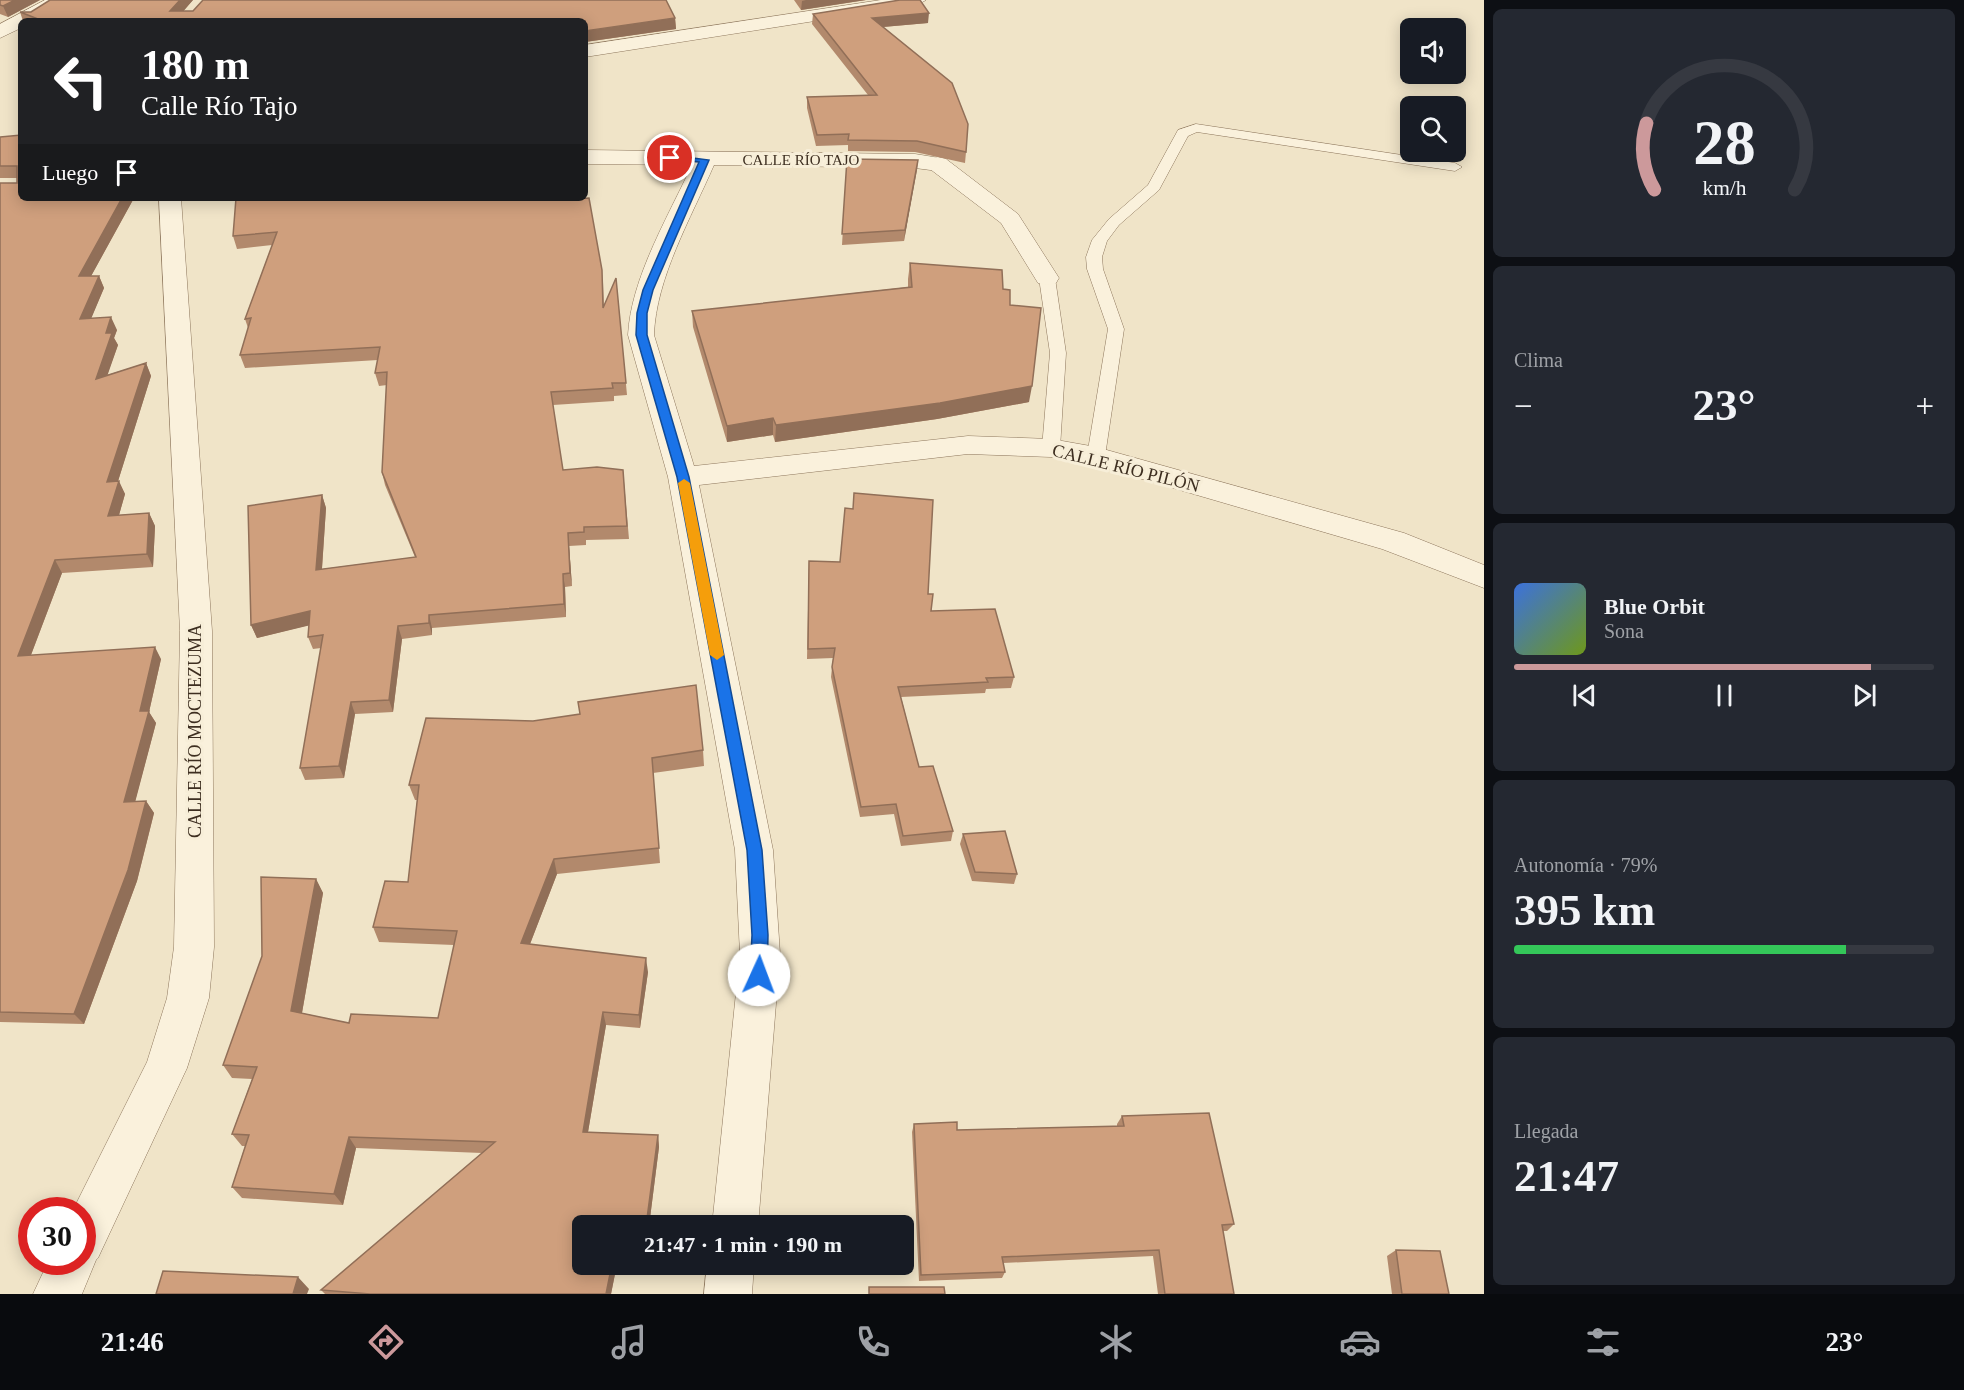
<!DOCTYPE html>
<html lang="es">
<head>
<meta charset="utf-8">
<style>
  :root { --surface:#171b24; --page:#242831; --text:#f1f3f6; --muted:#9ea1a6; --line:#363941; --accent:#cc999b }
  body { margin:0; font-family:"Times New Roman",serif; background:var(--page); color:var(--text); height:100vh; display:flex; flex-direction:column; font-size:22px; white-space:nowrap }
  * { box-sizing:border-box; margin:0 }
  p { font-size:20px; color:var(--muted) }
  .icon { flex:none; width:33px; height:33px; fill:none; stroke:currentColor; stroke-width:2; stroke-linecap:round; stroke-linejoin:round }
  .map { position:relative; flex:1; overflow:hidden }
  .sheet { display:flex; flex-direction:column; gap:9px; padding:9px; background:#0d0f14; width:480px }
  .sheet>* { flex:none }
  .guide { position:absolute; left:18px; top:18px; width:570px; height:183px; border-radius:9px; box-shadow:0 3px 15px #0003; background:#202124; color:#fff; overflow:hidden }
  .tools { position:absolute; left:1400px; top:18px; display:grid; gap:12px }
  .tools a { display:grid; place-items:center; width:66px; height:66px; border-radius:9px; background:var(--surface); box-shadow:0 3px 15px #0003; font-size:30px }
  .speed { position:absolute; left:18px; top:1197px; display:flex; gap:12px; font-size:30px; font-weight:700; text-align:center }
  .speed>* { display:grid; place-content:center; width:78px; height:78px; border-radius:50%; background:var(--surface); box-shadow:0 3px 15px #0003; line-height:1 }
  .speed .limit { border:9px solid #d22; background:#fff; color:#111 }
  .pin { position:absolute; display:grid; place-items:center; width:51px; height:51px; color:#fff; margin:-26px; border:3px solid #fff; border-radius:50%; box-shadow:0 2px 6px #0007 }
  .me { position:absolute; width:66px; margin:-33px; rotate:2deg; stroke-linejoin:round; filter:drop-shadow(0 0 4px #0008) }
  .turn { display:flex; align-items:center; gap:21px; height:126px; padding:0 24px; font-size:27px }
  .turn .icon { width:78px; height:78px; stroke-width:2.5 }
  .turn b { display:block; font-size:42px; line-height:51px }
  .then { display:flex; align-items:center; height:57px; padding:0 24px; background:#0003; gap:12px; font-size:22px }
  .big { font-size:45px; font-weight:600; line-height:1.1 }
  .sheet .widget { flex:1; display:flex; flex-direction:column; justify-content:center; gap:9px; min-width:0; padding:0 21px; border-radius:9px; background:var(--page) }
  .sheet .dial { align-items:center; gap:0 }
  .dial svg { height:156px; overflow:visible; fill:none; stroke:var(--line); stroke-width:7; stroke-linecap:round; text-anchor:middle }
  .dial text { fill:var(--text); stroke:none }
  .song { display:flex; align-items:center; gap:18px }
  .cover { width:72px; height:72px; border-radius:9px; background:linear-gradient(135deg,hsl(220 70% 55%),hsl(80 70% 35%)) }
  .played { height:6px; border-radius:3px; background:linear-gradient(90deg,var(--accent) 85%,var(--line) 85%) }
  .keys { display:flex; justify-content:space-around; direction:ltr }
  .heat { display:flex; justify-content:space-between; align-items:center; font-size:33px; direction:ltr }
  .charge { height:9px; border-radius:4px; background:linear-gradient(90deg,#34c759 79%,var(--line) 0) }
  .trip { position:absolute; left:572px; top:1215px; width:342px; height:60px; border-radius:9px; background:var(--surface); box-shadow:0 3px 15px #0003; font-weight:600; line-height:60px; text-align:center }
  .dock { display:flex; height:96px; justify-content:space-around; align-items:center; background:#090b0e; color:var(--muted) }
  .dock .icon { width:42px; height:42px }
  .dock .on { color:var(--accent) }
  .dock b { font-size:27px; color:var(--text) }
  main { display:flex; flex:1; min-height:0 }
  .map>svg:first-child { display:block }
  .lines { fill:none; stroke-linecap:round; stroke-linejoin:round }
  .service-casing { stroke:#8d765c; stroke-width:1 }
  .pedestrian-casing { stroke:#8d765c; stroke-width:1 }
  .minor-casing { stroke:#8d765c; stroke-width:1 }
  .service { fill:#faf1dc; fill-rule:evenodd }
  .pedestrian { fill:#faf1dc; fill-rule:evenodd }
  .minor { fill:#faf1dc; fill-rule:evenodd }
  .wall { fill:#b2896c }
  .shaded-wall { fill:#916f58 }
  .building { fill:#cf9f7d; stroke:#916f58; stroke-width:1.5 }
  .route { fill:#1a73e8; stroke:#114b97; stroke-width:1.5 }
  .slow { fill:#f59e0b }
  .labels { text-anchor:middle; stroke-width:6; stroke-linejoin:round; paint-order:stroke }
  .far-street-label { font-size:15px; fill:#3d2e20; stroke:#f7eed8 }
  .street-label { font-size:18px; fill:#3d2e20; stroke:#f7eed8 }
</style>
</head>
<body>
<main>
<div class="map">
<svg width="1484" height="1294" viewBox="0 0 1484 1294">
  <rect width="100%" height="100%" fill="#f0e4c8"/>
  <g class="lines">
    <defs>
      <path id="service" d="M1196,124L1455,163L1462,167L1455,171L1197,132L1188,136L1159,190L1119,225L1107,241L1102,257L1103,269L1124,329L1105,456L1096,462L1090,460L1087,456L1108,329L1087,269L1086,257L1092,240L1109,219L1148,185L1178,130Z
        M1047,273L1055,278L1066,353L1060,448L1051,454L1042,448L1050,353L1039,278Z"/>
      <path id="pedestrian" d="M938,157L946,159L1018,214L1059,278L1056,283L1047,285L1038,283L1001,223L930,169L927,164L930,159Z"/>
      <path id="minor" d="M45,0H68L34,21H21V28L0,38V24Z
        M881,0H926L917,5L585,57V45Z
        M585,150L915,154L946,159L949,164L946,169L938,171L915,168L714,165C691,218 656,278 654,335L694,466L968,436L1051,439L1096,447L1404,533L1484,565V588L1382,549L1094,465L1051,457L968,454L699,485L773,850L780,954L758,1226H712L740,954L735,850L668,477L628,335C631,278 668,217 692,165L585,164Z
        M159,198H181L212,631L214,947L209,998L187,1068L98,1258L96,1260L82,1294H33L48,1262H82V1210H73L147,1062L167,998L174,947L180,631Z
        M707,1264H754L752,1294H704Z"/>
    </defs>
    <use href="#service" class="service-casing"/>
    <use href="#pedestrian" class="pedestrian-casing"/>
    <use href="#minor" class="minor-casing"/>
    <use href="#service" class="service"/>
    <use href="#pedestrian" class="pedestrian"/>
    <use href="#minor" class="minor"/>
  </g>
  <path class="wall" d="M0,0H40L8,17L0,14Z
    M50,0H193L183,11H193L203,0H666L675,18L676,29L585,42V21H23L20,12H31Z
    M794,0H866L801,10Z
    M813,14L928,23L883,27L966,152L965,163L915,152L848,151V145L816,146L807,108V97L868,95L812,24Z
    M0,137L134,198L91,276H99L104,288L91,318L117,330L114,338L118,345L107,375L146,363L151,376L118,481L125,494L119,515L149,513L155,526L153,567L62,573L31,655L161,659L149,712L156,723L135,801H146L154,813L137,881L84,1024L0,1022V183H17V178H0Z
    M847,159L918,160L904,241L842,245Z
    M574,199L603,282L604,307L616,278L627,395L614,396V401L553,405L563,470H623L629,539L586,540V545L569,546L572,586L565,587L566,617L432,628V635L402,639L393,712L355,714L344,778L305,780L300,768L321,648L313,649L308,637L309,625L257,638L251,625L322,495L326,508L322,569L415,557L385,485L382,472L387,385L379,386L375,373L378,360L245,368L240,355L248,328L245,319L272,245L237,249L233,236Z
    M910,263L1003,289L1010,305L1029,402L937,419L775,442L773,435L727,442L693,327L692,311L908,287V279Z
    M809,561L928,594L931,611L1014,677L1011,688L986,689L985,693L901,697L919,767L953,831L951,841L901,846L894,814L860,817L831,677L833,658L807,659Z
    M703,750L704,766L653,773L660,863L557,874L530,944L648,972L640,1028L606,1025L588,1132L658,1135L659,1147L649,1226H582V1264H617L611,1294H325L321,1290L482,1153L356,1148L343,1205L242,1198L232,1187L245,1146H242L232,1134L252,1079L232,1078L223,1065L316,879L323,893L302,1013L349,1023L438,1018L454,945L379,942L373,927L408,882L417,800H415L409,785Z
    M963,834L1017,874L1014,884L972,881L960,844Z
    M1122,1116L1234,1224L1227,1231H1223L1234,1294H1158L1153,1256L1003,1263L1005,1272L1002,1278L919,1281L912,1132L914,1124L957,1130L1117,1126V1124Z
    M1396,1250L1449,1294H1392L1387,1256Z"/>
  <path class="shaded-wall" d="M15,0H40L8,17L3,6Z
    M180,0H193L175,21L170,11Z
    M806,0H866L801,10L802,1Z
    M929,13L928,23L871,28L872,18Z
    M675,18L676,29L585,42V31Z
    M918,160L917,170L904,241L905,230Z
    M122,198H134L84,289L79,276Z
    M99,276L104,288L86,331L80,319Z
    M111,317L117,330L114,338L118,345L102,391L96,379L106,333Z
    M146,363L151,376L114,494L107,482Z
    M1032,386L1029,402L937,419L775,442L776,425Z
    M773,418V435L727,442V426Z
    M119,481L125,494L115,529L108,516Z
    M322,495L326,508L321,582L316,570Z
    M149,513L155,526L153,567L147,554Z
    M568,533L569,546L572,586L570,573Z
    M55,560L62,573L26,668L18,656Z
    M563,574L565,587L566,617L564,604Z
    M310,611L315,624L257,638L251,625Z
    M429,615L432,628V635L429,623Z
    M398,626L402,639L393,712L389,700Z
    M155,647L161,659L149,712L156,723L132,814L124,802L140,711Z
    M351,702L355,714L344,778L339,766Z
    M146,801L154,813L137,881L84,1024L74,1014Z
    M554,859L557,874L525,957L521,943Z
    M316,879L323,893L300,1024L291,1011Z
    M646,958L648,972L640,1028L639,1015Z
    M603,1012L606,1025L586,1144L583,1132Z
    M658,1135L659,1147L649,1226H646Z
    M349,1137L356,1148L343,1205L334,1194Z
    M612,1264H617L611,1294H606Z
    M298,1277L309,1289L307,1294H293Z"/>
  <path class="building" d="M0,0H15L3,6L0,5Z
    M50,0H180L170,11H193L203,0H666L675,18L585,31V21H43L20,12H31Z
    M900,0H920L929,13L872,18L952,83L968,124L966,152L917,141L848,140L849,134L817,135L807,97L877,95L813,14Z
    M21,135V198H122L79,276H99L80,319L111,317L106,333H112L96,379L146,363L107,482L119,481L108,516L149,513L147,554L55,560L18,656L155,647L140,711H149L124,802L146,801L128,870L74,1014L0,1012V183H17V166H0V137Z
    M847,159L918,160L905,230L842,234Z
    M236,198H573V199L589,198L602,270L603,308L616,278L626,383H612L613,388L551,392L563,470L597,467L623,470L627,526L584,527V532L568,533L570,573L563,574L564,604L429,615V623L398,626L389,700L351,702L339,766L300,768L323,635L308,637L310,611L251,625L248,506L322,495L316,570L416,557L382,472L387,372L375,373L380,347L240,355L251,318L245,319L277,232L233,236Z
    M910,263L1002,270L1003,289L1010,290V305L1041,308L1032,386L940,403L776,425L773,418L727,426L692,311L912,287Z
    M854,493L933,500L928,594H933L931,611L995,609L1014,677L986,678L988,682L898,687L919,767L933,766L953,831L903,836L896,804L861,807L832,667L835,648L808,649L809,561L840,562L845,508L853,509Z
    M696,685L703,750L652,758L659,848L554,859L521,943L646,958L639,1015L603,1012L583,1132L658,1135L646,1226H582V1264H612L606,1294H370L321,1290L495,1142L349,1137L334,1194L232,1187L249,1135L232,1134L257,1067L223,1065L262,956L261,877L316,879L291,1011L349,1023L351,1014L438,1018L457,931L373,927L385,881L408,882L419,785H409L426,718L533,721L580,714L578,702Z
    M1005,831L1017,874L975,872L963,834Z
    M1209,1113L1234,1224L1222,1225L1234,1294H1165L1159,1250L1002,1257L1005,1272L921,1275L914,1124L957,1122V1130L1124,1126L1122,1116Z
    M1396,1250L1440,1251L1449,1294H1402Z
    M163,1271L298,1277L293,1294H156Z
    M869,1287H944L945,1294H869Z"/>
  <path class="route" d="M670,155L709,160L653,290L647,313V335L689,477L762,850L768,935L767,975L765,980L759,983L753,980L750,975L752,935L747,850L677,477L636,335L637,313L643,290L699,162L667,159L665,158Z"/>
  <path class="slow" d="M684,479L690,483L724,655L717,660L710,655L678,483Z"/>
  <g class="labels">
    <g class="far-street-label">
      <text x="801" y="165">CALLE RÍO TAJO</text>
    </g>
    <g class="street-label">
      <text transform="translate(1126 468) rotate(14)" y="6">CALLE RÍO PILÓN</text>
      <text transform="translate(195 731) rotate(-90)" y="6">CALLE RÍO MOCTEZUMA</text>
    </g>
  </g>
</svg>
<div class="tools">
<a><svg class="icon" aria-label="sound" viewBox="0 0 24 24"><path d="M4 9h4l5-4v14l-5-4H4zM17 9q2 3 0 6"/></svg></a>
<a><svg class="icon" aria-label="search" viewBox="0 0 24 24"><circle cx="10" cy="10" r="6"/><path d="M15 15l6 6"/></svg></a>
</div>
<div class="speed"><div class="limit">30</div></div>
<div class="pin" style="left:670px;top:158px;background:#d93025"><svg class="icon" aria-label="arrive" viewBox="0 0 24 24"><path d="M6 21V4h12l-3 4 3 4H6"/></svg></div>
<svg class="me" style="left:759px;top:975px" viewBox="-20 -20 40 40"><circle r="19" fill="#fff"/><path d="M0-13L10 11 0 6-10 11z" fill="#1a73e8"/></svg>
<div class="trip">21:47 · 1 min · 190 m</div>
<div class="guide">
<div class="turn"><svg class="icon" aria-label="left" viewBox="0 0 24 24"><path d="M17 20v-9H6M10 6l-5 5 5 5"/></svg><div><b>180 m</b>Calle Río Tajo</div></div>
<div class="then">Luego<svg class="icon" aria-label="arrive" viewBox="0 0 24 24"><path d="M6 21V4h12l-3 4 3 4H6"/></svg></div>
</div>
</div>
<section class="sheet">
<div class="widget dial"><svg viewBox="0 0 100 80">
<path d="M14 69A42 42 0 1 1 86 69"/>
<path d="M14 69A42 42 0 0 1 10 35" stroke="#cc999b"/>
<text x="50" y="56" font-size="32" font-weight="700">28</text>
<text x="50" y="72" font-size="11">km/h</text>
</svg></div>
<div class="widget"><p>Clima</p>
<div class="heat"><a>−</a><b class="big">23°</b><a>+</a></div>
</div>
<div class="widget">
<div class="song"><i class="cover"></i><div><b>Blue Orbit</b><p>Sona</p></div></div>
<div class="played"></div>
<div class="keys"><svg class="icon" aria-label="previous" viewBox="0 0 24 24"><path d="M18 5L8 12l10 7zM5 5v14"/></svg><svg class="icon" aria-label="pause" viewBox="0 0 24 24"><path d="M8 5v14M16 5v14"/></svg><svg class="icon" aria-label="next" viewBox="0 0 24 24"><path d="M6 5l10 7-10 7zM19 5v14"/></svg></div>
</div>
<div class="widget"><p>Autonomía · 79%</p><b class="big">395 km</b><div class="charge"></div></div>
<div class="widget"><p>Llegada</p><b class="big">21:47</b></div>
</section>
</main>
<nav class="dock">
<b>21:46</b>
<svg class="icon on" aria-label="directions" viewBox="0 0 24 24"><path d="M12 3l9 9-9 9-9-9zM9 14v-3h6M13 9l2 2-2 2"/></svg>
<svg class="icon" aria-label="music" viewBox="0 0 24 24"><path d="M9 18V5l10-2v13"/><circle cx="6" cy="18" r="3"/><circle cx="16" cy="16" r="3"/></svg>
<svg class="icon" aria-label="phone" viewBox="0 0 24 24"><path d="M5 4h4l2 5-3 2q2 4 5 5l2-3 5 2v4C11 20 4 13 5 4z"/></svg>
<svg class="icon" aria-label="climate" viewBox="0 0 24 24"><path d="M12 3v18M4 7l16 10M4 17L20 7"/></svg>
<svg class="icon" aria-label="car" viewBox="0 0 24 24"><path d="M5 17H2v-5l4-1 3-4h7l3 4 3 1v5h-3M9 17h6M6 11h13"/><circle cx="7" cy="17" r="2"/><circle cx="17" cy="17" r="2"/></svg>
<svg class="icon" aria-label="filters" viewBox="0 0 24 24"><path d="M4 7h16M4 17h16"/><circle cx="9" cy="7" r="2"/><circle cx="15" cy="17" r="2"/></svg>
<b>23°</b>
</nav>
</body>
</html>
